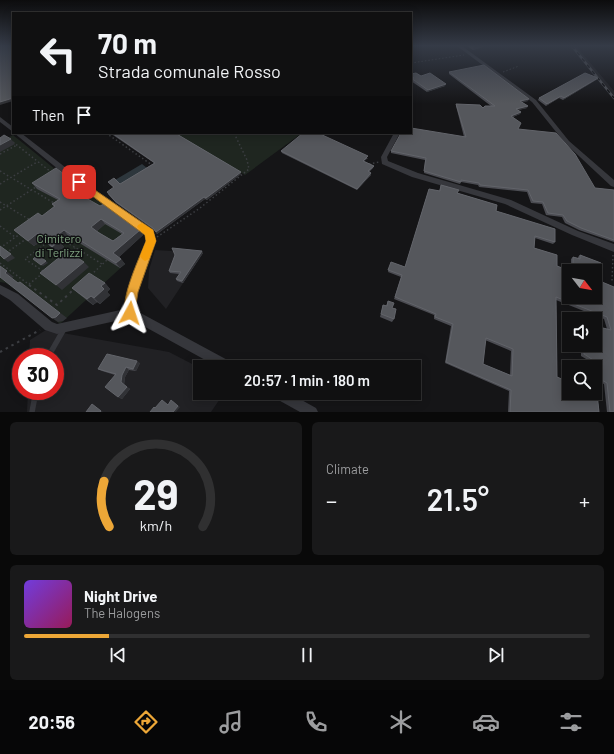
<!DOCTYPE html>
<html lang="en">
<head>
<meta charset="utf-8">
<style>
  :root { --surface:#101011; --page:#19191a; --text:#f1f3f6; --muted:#9c9d9f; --line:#303031; --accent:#eda737 }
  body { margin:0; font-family:Barlow,sans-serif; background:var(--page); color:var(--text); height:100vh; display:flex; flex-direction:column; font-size:15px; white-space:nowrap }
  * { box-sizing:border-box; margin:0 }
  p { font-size:13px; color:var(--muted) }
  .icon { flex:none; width:22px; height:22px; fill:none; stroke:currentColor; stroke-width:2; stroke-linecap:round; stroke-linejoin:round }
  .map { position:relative; height:412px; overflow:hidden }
  .panel { display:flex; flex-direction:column; gap:10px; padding:10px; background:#090909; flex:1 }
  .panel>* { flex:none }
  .guide { position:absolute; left:12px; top:12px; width:400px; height:122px; border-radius:0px; box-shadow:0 2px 10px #0003,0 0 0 1px var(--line); background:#101011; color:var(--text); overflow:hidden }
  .needle { width:26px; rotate:121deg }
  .fabs { position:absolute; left:562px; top:264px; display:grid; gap:8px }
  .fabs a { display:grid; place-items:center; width:40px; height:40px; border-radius:0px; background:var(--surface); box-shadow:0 2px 10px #0003,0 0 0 1px var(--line); font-size:20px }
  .speed { position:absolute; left:12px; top:348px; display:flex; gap:8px; font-size:20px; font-weight:700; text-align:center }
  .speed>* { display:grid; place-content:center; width:52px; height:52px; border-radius:50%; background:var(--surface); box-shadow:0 2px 10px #0003,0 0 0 1px var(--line); line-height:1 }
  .speed .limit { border:6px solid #d22; background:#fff; color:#111 }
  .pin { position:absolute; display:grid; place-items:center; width:34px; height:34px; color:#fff; margin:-17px; border-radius:8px; box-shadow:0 2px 6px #0006 }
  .me { position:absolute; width:44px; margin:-22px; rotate:5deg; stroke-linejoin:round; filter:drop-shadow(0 0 3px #0008) }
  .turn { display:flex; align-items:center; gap:14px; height:84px; padding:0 20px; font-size:18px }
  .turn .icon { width:52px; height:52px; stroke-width:2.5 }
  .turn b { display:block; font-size:28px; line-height:34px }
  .then { display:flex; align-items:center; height:38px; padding:0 20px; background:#0003; gap:8px; font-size:15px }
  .big { font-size:30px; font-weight:600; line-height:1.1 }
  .panel .card { flex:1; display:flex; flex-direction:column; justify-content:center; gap:6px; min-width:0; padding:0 14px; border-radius:6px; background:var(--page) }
  .panel .dial { align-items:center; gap:0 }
  .dial svg { height:104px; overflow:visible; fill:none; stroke:var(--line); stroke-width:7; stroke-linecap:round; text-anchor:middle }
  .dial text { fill:var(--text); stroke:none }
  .song { display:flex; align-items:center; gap:12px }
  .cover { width:48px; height:48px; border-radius:6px; background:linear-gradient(135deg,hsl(260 70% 55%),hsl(330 70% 35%)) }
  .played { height:4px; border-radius:2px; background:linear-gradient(90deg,var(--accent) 15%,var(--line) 15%) }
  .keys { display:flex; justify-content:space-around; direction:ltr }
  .heat { display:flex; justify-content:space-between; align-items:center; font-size:22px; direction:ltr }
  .panel .tiles { flex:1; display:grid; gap:10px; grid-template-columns:1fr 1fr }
  .card:last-child { grid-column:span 2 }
  .trip { position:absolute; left:193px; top:360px; width:228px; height:40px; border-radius:0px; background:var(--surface); box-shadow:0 2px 10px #0003,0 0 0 1px var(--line); font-weight:600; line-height:40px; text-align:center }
  .dock { display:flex; height:64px; justify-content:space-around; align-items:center; background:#060607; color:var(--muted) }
  .dock .icon { width:28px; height:28px }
  .dock .current { color:var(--accent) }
  .dock b { font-size:18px; color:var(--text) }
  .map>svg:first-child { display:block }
  .built { fill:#212124 }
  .green { fill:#1f2620 }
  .water { fill:#2d363c }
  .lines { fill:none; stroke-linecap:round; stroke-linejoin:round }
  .path-far2 { stroke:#3c3e42; stroke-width:1; stroke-dasharray:1.5 2; stroke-linecap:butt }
  .path-far1 { stroke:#3c3e42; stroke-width:1.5; stroke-dasharray:1.5 2.5; stroke-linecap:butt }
  .path { stroke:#3c3e42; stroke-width:2; stroke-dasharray:2.5 4; stroke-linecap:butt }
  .lane { stroke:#36373c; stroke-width:5.5 }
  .street { fill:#36373c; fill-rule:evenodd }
  .rail-casing { stroke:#4b4d52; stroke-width:2.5 }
  .rail { stroke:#101012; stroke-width:1.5; stroke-dasharray:4; stroke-linecap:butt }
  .wall { fill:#4b4c52; fill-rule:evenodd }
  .shaded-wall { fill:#313236 }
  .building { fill:#55575c; stroke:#62646a; fill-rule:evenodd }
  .route { fill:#eda737; stroke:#9a6d24 }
  .slow { fill:#f59e0b }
  .labels { text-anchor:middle; stroke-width:3; stroke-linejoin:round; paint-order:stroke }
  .park-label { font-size:12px; fill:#7ea17f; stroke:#101012 }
</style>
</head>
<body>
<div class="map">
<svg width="614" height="412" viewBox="0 0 614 412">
  <rect width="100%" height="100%" fill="#151517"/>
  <path class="built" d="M570,46H576L614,91V100Z
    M155,250L203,253L166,309L148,288L149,270Z
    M46,330L169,352L200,368V393H224L211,412H27L28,391H55V357H29L30,340Z"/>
  <path class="green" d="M173,133H302L245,175Z
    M13,135L77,187L109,208L144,234L117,258L125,264L103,284L110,289L107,292L110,295L100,304L97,302L93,305L86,300L60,324L6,283L0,282V142Z"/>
  <path class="water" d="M142,164L147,168L121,184L115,180Z"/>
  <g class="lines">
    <path class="path-far2" d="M411,63L464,55
      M503,72L519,66"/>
    <path class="path-far1" d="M106,133L152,165
      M13,142L51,172
      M0,154L17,145
      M369,164L379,162
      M0,171L54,203
      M0,184L37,162
      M0,202L30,220
      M0,210L36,187
      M0,226L15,237
      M157,237L200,208L249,169L247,160L234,133
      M63,240L102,264
      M0,248L20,234
      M6,253L26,239
      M68,253L75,248
      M613,255L612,281H614
      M0,263L31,286
      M43,271L25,259L48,242
      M91,275L107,260
      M29,284L42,274"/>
    <path class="path" d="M29,285L57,305L74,289
      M0,352L40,330"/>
    <path class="lane" d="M48,357L64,329
      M32,412L36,391"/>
    <path class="street" d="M457,46H462L536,100L569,141L614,180V187L611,186L565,143L532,102Z
      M0,117L13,127V132L0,122Z
      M14,133H21L92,188L153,231L155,241L137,291L135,310L233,363L235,367H218L129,318L57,334L45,330L10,300L0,294V285L18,294L52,322L57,324L125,309L127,291L147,241L146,235L86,192Z
      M394,133H400L387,157L388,161L418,173L511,200L578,231L614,244V252L572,235L505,204L412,177L382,164L381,157Z
      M271,393H289L316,408L318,412H300L273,397Z"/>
    <defs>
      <path id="rail" d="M572,46L614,98"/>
    </defs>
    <use href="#rail" class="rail-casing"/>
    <use href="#rail" class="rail"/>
  </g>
  <path class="wall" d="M467,46H483V47L473,50Z
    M449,72L528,101L522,102L527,108L518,110L521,112L520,114L513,117L518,129L595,188L614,190V242L579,230L565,223L562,217L546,215L542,204L531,203L527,192L479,187L478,185L461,182L460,184L424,173L425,160L391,153V151L464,137L456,106V104L483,108L491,106L449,74Z
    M411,74L421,76L445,86L427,92L411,81V78H412H411Z
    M598,78L596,80L563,100L559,98L546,106L538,100L539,98Z
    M110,133H175L241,172V174L207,200L205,199L157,234L154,230L116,203L108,194L114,188L108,182L120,184L154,163Z
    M281,151L368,158L364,161L374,166L373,168L369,172L371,173V175L357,190L282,153Z
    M32,183L77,187L72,190L140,230L143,235L119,257L121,259L125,264L120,268L68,236L60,242L64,247L57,252L47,243L48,242L44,239L34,246L20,235L14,230L42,216L54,207L52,204L58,200L37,189ZM105,224L122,234L113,241L97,231Z
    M441,185L459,190L457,193L497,205L496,211L555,229V242L553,244L535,238L534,248L557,255V266L570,271H569V297H595V271H571V259L573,257L578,258V257L580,255L601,263L602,282L614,287V412H607L604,384L597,381L598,366L581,356V345H595V326L607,329L604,319L556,300L557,377L569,382V393H597L599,412H508L509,391L445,363L451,326L434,319V315L394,299L401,277L388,272L391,262L405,267L429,189L439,191ZM485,340L511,351L510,375L483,364Z
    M203,253L183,283L177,281L176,279L179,274L170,273L169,271L175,255Z
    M105,283L110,289L107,292L110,295L100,304L97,302L93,305L79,294L72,288Z
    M388,301L392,308L394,319L392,322L380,317L383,305L386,306Z
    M140,363L136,371L129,370L125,377L124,385L130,389L122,399L118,397L115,375L102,371L98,369Z"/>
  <path class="shaded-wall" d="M474,46H483V47L473,50Z
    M598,78L596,80L563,100L564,98Z
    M446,84L445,86L427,92L428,90Z
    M561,96L559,98L546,106L547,104Z
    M13,98V101L0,105V102Z
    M529,99L528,101L519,103L520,101Z
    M528,106L527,108L515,111L516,109Z
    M521,112L520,114L510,118L511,116Z
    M11,139L15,144L0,152V145Z
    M241,172V174L207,200L206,198Z
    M371,173V175L357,190V189Z
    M73,181L77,187L69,192L65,186Z
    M204,197L205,199L157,234L156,232Z
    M101,219L105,224L95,233L91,227Z
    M64,230L68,236L60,242L64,247L57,252L52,247L54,238Z
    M140,230L143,235L117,259L113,253Z
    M38,233L44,239L34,246L28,241Z
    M202,251L203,253L183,283L182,281Z
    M11,254L15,258L8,262L4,259Z
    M121,259L125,264L120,268L116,263Z
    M46,261L48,263L43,266L41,265Z
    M84,262L89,267L62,290L56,285Z
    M0,266L14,277L12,278L25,288L5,273Z
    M20,282L67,318L63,321L58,322L52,318Z
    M105,283L110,289L107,292L110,295L100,304L94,298L101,286Z
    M91,296L97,302L93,305L87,299Z
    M137,361L140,363L136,371L133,369Z
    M126,367L129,370L125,377L124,385L130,389L122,399L118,397L122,375Z
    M173,401L180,407L176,412H173Z
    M92,404L94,405L103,412H100Z"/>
  <path class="building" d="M0,46H13V98L0,102Z
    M484,65L529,99L520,101L528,106L516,109L521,112L511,116L521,123L518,129L556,133L575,154L595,188L614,190V240L581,228L567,221L563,215L548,213L543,202L533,201L528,190L480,185L479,183L461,180V182L424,171L426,158L391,151L401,133H411V128L466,137L456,104L480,105L483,108L485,106H495L449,72Z
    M416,73L421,76L430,73L446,84L428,90L411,78H414L411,76V74Z
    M585,73L598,78L564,98L561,96L547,104L539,98Z
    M112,133H175L241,172L206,198L204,197L156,232L153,228L115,201L107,192L114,187L108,182L114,178L120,184L155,163Z
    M303,133H318L368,156L363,161L374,166L368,171L371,173L357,189L281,151Z
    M4,135L11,139L0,145V138Z
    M56,168L73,181L65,186L100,206L104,204L140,230L113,253L121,259L116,263L64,230L54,238L59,241L52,247L47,243L49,241L38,233L28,241L14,230L38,213L42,216L55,206L52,204L60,199L32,183ZM101,219L106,222L124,233L113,241L99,233L91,227Z
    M441,185L459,190L457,193L497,205L496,211L555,229V242L535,236L534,248L557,255V266L570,271H569V297H595V271H573V257L580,259V255L601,263L602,282L614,287V412H610L607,383L600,379L601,365L584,354V345H595V326L611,330L607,317L556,297L557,377L569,382V393H597L599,412H510L511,390L446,362L453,324L435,317L436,314L395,297L402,275L388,270L391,262L405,267L429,189L440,191ZM486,338L513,349L512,376L483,364Z
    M0,246L11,254L4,259L0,255Z
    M172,248L202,251L182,281L176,279L181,272L169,271L175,255Z
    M67,251L84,262L56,285L40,273Z
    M38,255L46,261L41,265L33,259Z
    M0,266L7,271L5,273L18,283L20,282L60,313L56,317L52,318L0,277Z
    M89,273L105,283L101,286L104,289L94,298L91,296L87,299L72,288Z
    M388,301L394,303L392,308L396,309L394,319L381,314L383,305L387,306Z
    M107,354L137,361L133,369L126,367L122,375L121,382L127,387L118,397L105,387L116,374L98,369Z
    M162,400L168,405L171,400L178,406L173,412H150L154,407L155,408Z
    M92,404L101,411L100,412H86Z"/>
  <linearGradient id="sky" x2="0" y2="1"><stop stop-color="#0c0c0d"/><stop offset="0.44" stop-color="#353b47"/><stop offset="1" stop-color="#353b47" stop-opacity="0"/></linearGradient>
  <rect width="614" height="104" fill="url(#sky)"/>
  <path class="route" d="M79,179L153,230L156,241L138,292L134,317L130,319L126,317C119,300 139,259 146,241L145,235L76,184L75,182L76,180Z"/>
  <path class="slow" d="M142,223L153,230L156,241L149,259L145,261L142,259L140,256L146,241L145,235L137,227L138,225Z"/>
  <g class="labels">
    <g class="park-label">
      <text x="59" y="243">Cimitero<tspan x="59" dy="14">di Terlizzi</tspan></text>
    </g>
  </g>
</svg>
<div class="fabs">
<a><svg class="needle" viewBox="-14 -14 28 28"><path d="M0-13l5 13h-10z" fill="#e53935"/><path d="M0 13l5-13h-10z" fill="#9c9d9f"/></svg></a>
<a><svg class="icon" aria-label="sound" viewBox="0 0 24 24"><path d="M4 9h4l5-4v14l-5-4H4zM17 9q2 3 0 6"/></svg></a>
<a><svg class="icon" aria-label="search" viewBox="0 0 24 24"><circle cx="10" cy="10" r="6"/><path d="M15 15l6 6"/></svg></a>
</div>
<div class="speed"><div class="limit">30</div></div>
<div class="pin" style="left:79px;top:182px;background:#d93025"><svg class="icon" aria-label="arrive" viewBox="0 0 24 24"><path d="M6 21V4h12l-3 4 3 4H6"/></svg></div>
<svg class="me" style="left:130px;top:313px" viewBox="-20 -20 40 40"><path d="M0-17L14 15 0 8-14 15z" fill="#eda737" stroke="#fff" stroke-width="4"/></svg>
<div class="trip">20:57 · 1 min · 180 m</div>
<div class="guide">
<div class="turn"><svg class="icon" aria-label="left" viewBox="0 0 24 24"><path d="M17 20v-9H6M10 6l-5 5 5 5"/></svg><div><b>70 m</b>Strada comunale Rosso</div></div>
<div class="then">Then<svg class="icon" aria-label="arrive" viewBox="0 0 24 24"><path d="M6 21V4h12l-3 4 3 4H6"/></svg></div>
</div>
</div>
<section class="panel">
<div class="tiles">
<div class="card dial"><svg viewBox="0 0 100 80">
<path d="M14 69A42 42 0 1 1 86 69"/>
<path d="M14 69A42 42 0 0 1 10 34" stroke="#eda737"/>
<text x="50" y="56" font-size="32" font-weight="700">29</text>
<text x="50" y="72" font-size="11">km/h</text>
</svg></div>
<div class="card"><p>Climate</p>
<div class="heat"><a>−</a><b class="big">21.5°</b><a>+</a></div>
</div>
<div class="card">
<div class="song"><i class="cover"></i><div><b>Night Drive</b><p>The Halogens</p></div></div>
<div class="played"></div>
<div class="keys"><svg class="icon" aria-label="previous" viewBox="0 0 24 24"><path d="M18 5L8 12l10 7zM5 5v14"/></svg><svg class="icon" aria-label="pause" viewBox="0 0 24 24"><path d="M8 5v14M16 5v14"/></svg><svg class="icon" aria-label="next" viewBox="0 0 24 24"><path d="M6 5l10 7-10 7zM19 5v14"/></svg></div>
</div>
</div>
</section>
<nav class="dock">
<b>20:56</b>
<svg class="icon current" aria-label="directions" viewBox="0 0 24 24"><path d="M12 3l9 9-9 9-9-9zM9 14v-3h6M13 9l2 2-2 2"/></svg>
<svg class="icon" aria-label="music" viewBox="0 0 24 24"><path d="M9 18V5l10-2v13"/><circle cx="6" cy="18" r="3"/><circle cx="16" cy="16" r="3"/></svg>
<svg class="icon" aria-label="phone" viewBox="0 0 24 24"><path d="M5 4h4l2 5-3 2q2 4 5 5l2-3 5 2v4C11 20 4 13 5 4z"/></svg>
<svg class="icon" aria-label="climate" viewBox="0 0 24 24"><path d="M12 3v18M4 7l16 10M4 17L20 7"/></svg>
<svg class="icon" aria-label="car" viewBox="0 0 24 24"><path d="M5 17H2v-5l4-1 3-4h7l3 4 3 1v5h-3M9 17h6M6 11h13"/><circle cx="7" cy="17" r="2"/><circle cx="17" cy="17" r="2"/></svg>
<svg class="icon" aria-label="filters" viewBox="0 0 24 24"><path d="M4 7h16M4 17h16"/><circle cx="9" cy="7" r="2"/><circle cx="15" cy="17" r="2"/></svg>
</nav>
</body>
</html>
